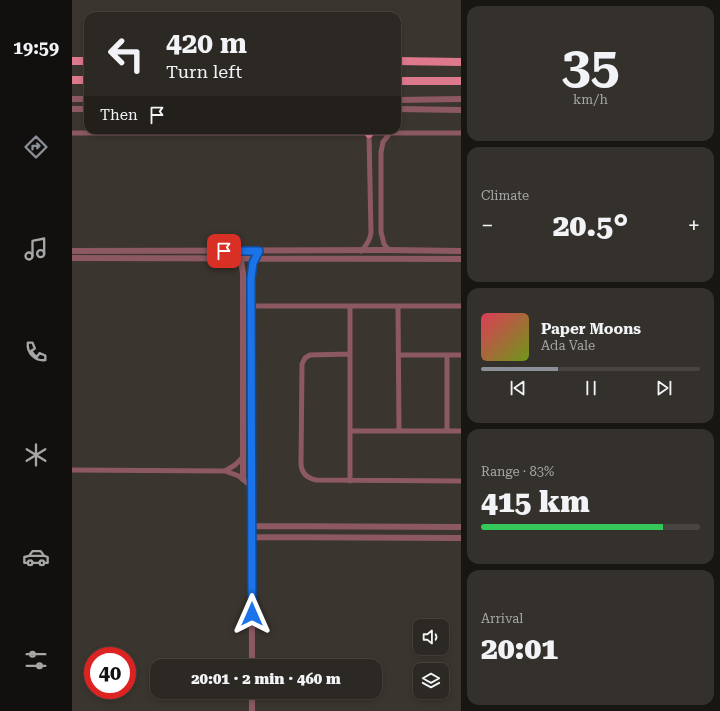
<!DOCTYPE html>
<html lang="en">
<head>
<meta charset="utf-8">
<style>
  :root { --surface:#2c2823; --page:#34302b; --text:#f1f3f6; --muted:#a6a6a6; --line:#484441; --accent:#8c9099 }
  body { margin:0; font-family:"Roboto Serif",serif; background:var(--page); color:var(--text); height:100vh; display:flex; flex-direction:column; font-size:15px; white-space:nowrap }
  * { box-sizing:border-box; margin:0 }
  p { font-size:13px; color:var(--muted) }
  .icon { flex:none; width:22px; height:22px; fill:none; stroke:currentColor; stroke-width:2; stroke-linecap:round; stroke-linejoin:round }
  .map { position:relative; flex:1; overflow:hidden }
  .details { display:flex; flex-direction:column; gap:6px; padding:6px; background:#181613; width:259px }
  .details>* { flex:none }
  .guide { position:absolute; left:12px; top:12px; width:317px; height:122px; border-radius:12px; box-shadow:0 2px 6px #0003,0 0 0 1px var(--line); background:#2c2823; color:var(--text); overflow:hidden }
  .buttons { position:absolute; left:341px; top:619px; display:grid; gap:8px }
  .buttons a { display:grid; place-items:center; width:36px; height:36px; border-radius:8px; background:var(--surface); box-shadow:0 2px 6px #0003,0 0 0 1px var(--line); font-size:20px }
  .speed { position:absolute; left:12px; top:647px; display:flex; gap:8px; font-size:20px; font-weight:700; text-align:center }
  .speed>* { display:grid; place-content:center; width:52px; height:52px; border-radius:50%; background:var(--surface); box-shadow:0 2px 6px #0003,0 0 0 1px var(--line); line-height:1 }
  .speed .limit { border:6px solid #d22; background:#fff; color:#111 }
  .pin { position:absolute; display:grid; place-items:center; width:34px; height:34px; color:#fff; margin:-17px; border-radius:8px; box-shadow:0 2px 6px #0006 }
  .me { position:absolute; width:44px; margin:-22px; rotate:0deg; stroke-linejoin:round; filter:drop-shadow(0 0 3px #0008) }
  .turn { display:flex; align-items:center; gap:14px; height:84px; padding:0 16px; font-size:18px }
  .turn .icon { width:52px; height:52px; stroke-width:2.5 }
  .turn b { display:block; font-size:28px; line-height:34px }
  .then { display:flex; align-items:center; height:38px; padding:0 16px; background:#0003; gap:8px; font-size:15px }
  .big { font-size:30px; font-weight:800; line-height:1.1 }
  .details .widget { flex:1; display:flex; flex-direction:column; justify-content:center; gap:6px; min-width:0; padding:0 14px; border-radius:12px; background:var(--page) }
  .details .dial { align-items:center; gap:0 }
  .dial b { font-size:52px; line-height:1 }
  .song { display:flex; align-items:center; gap:12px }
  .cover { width:48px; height:48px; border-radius:6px; background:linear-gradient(135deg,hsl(350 70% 55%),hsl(80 70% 35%)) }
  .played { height:4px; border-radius:2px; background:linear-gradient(90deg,var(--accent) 35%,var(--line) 35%) }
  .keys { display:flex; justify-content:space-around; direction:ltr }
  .heat { display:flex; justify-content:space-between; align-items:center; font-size:22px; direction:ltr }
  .charge { height:6px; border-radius:3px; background:linear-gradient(90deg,#34c759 83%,var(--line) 0) }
  .trip { position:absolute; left:78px; top:659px; width:232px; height:40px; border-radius:12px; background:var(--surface); box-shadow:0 2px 6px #0003,0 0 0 1px var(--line); font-weight:800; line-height:40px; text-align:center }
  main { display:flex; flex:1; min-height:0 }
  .tabs { display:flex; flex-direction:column; width:72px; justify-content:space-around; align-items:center; background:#12100e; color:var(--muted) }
  .tabs .icon { width:28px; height:28px }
  .tabs .selected { color:var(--accent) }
  .tabs b { font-size:18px; color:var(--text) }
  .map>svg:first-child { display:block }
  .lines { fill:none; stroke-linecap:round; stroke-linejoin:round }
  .minor { stroke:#8c5962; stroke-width:5 }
  .tertiary { stroke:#8c5962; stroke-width:6 }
  .primary { stroke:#de788d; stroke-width:8 }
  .route-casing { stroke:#114b97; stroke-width:10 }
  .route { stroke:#1a73e8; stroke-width:7 }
</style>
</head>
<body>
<main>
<nav class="tabs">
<b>19:59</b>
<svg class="icon selected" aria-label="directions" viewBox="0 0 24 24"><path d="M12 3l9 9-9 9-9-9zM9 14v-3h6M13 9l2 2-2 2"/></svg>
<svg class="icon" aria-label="music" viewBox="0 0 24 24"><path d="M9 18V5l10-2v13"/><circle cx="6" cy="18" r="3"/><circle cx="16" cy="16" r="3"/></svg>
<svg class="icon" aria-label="phone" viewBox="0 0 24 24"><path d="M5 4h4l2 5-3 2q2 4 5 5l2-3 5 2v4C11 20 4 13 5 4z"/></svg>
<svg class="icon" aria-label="climate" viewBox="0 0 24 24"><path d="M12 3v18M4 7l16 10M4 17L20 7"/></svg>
<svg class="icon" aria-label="car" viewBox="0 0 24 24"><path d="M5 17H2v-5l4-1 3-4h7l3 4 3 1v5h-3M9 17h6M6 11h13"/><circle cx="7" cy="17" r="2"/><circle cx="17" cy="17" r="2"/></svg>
<svg class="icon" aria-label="filters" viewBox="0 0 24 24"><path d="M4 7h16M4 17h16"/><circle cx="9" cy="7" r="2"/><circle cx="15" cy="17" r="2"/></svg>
</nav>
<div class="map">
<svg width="389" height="711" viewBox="0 0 389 711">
  <rect width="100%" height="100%" fill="#3b352f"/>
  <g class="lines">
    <path class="minor" d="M0,133H389
      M317,250L312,244L309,232V152L311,142L318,133
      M289,251C295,245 298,240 299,233L297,134
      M180,306H389
      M278,306V481
      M326,306L327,431
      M278,354L238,355L233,358L230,364L229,463C229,473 235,478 244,480L389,481
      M327,355H389
      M375,355V431
      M278,431H389
      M0,470L153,471L167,476L180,487
      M153,471L163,465L171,457"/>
    <path class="tertiary" d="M0,99H16
      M325,100L389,99
      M0,109H16
      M325,109L389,110
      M0,251L317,250L389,251
      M168,256L171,273V479
      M0,258L389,259
      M180,526L389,527
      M180,537L389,538
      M180,666L179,278L181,263L187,251
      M180,711V692"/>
    <path class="primary" d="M0,61H16
      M325,61L389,62
      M0,80H16
      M325,81H389
      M295,130L297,134"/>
  </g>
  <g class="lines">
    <defs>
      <path id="route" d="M152,251H187L181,263L179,278L180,614"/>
    </defs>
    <use href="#route" class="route-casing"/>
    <use href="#route" class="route"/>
  </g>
</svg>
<div class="buttons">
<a><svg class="icon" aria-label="sound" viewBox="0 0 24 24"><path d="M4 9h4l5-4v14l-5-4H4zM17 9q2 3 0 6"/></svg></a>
<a><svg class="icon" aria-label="layers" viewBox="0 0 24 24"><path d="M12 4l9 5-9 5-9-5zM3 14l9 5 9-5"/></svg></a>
</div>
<div class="speed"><div class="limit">40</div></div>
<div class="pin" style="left:152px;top:251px;background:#d93025"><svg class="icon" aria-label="arrive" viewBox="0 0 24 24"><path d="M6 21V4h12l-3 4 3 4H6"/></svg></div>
<svg class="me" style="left:180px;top:614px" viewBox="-20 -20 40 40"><path d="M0-17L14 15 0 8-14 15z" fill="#1a73e8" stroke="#fff" stroke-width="4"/></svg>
<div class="trip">20:01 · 2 min · 460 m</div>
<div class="guide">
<div class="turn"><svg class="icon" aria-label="left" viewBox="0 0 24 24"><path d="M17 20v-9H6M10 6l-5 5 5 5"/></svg><div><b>420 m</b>Turn left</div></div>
<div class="then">Then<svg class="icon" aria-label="arrive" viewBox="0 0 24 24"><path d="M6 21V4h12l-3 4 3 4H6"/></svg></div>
</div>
</div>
<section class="details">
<div class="widget dial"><b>35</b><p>km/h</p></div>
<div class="widget"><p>Climate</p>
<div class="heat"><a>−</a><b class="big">20.5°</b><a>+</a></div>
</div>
<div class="widget">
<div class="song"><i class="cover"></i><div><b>Paper Moons</b><p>Ada Vale</p></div></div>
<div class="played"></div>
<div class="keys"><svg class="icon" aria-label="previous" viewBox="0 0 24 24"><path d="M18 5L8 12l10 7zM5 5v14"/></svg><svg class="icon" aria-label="pause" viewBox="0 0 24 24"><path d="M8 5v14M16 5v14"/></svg><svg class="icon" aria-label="next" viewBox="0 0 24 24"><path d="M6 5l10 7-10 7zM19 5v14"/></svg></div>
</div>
<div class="widget"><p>Range · 83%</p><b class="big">415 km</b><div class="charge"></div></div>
<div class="widget"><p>Arrival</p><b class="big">20:01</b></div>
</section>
</main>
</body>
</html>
